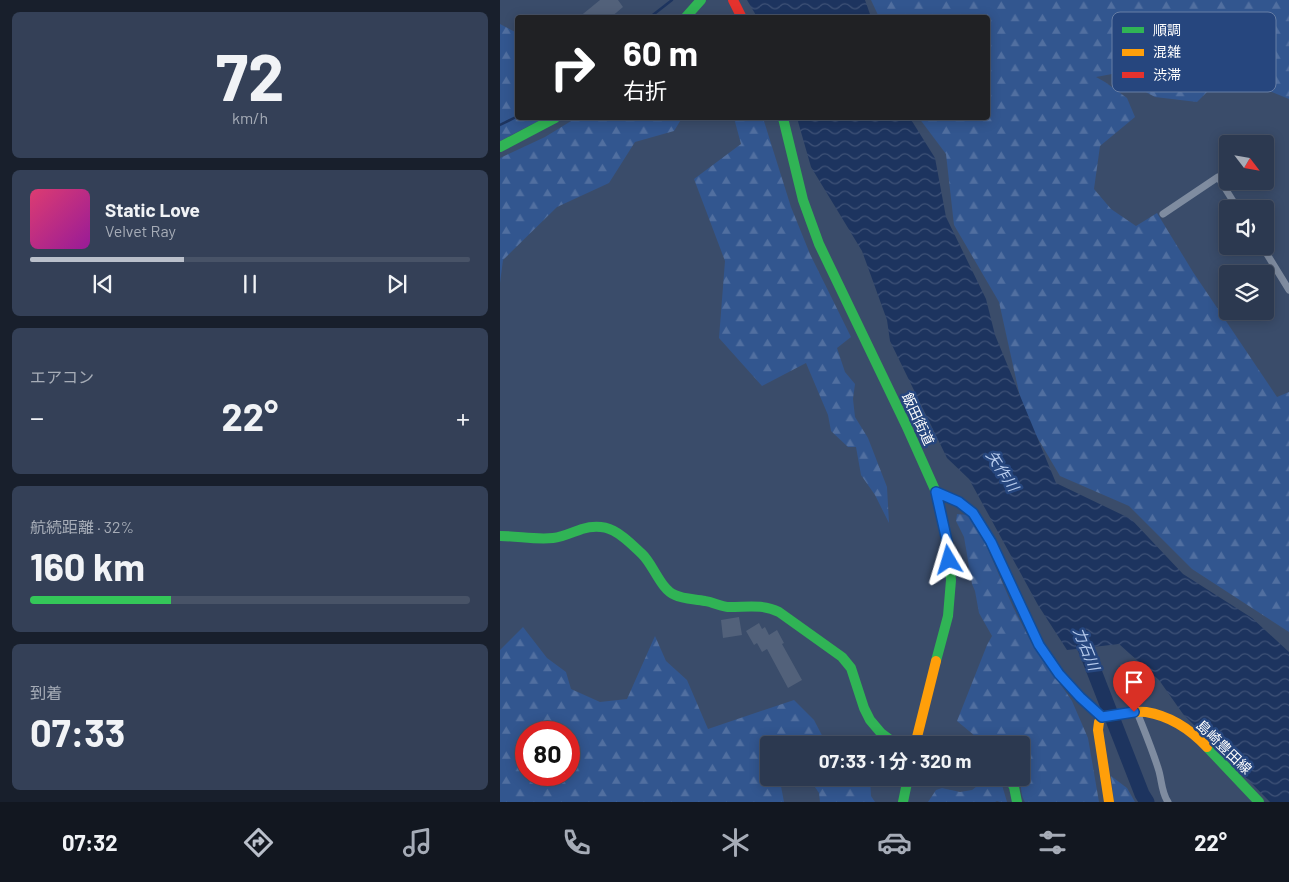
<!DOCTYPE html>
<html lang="ja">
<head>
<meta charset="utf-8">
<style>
  :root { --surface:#2c3950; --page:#344057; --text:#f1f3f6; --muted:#a6acb7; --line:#485367; --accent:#bac0cb }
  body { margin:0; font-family:Barlow,"Noto Sans JP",sans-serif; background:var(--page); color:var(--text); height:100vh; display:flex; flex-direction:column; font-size:19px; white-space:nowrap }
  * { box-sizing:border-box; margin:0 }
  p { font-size:16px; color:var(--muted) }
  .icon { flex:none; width:28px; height:28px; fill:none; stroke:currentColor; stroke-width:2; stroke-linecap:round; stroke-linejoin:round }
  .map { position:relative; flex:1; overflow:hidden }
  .sheet { display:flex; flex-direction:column; gap:12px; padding:12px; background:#181f2c; width:500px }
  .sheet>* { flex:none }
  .hud { position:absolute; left:15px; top:15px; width:475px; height:105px; border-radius:5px; box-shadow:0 2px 12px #0003,0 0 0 1px var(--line); background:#202124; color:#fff; overflow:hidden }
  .needle { width:32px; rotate:121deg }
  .tools { position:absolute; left:719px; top:135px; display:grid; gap:10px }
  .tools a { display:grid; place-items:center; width:55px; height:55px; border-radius:5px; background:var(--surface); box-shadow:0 2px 12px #0003,0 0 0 1px var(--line); font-size:25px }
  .speed { position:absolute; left:15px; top:721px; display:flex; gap:10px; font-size:25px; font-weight:700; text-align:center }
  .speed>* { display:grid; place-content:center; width:65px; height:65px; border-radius:50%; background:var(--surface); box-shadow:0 2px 12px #0003,0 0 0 1px var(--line); line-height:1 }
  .speed .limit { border:8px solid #d22; background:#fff; color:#111 }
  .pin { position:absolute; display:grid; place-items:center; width:42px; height:42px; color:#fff; margin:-51px -21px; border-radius:50% 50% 50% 0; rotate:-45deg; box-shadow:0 0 5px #0007 }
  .pin .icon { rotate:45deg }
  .me { position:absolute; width:55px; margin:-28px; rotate:353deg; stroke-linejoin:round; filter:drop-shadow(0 0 4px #0008) }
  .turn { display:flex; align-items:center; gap:18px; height:105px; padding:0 25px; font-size:22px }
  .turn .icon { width:65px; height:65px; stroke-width:2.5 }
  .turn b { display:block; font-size:35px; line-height:42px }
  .big { font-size:38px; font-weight:700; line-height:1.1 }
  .sheet .widget { flex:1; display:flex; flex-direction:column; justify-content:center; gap:8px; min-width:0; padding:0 18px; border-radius:8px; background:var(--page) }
  .sheet .dial { align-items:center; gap:0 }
  .dial b { font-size:65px; line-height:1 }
  .song { display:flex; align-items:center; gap:15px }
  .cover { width:60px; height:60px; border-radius:8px; background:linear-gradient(135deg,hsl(340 70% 55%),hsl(300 70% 35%)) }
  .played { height:5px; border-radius:2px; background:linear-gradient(90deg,var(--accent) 35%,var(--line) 35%) }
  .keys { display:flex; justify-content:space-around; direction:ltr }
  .heat { display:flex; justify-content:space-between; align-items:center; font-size:28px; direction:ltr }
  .charge { height:8px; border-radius:4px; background:linear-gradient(90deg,#34c759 32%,var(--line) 0) }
  .trip { position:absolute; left:260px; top:736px; width:270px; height:50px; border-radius:5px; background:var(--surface); box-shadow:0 2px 12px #0003,0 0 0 1px var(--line); font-weight:700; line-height:50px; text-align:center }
  .tabs { display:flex; height:80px; justify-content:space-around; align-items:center; background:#121720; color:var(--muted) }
  .tabs .icon { width:35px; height:35px }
  .tabs .active { color:var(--accent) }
  .tabs b { font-size:22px; color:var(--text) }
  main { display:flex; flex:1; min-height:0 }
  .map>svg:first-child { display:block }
  .forest { fill:url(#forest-firs); fill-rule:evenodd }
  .water { fill:url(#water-waves) }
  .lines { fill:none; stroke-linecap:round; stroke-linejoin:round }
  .stream { stroke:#1d345f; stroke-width:2.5 }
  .river { stroke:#1d345f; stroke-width:15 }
  .building { fill:#52617a }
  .street { stroke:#7f8ca0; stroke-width:7 }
  .fast { stroke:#30b455; stroke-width:10 }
  .slow { stroke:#ff9f0a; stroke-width:10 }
  .jam { stroke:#e5322d; stroke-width:10 }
  .route-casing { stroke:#114b97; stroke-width:12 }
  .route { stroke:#1a73e8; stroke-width:9 }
  .labels { text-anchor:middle; stroke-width:5; stroke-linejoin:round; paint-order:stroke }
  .street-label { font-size:14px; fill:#fff; stroke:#26467e }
  .water-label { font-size:15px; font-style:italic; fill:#b7cbed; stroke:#26467e }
  .key { fill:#26467e; stroke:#677ea5; stroke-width:1 }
  .key-label { font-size:14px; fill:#fff }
</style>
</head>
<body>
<main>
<section class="sheet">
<div class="widget dial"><b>72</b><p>km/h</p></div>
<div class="widget">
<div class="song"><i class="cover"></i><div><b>Static Love</b><p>Velvet Ray</p></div></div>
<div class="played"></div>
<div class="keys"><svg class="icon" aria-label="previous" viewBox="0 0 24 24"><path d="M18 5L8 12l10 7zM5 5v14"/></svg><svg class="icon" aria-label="pause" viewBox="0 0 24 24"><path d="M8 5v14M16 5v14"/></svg><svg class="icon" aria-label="next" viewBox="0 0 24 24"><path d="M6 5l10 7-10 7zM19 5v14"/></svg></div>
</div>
<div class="widget"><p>エアコン</p>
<div class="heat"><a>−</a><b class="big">22°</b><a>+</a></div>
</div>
<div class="widget"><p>航続距離 · 32%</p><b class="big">160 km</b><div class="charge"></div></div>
<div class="widget"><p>到着</p><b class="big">07:33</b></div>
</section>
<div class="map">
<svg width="789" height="802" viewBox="0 0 789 802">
  <defs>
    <pattern id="forest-firs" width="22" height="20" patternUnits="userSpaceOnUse" patternTransform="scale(1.25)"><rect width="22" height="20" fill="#32568f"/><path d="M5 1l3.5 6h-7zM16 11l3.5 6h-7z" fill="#516fa0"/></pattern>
    <pattern id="water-waves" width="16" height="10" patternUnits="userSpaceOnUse" patternTransform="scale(1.25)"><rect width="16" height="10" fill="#1d345f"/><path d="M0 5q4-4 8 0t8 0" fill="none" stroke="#3f5277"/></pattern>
  </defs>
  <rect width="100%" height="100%" fill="#3a4c6a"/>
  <path class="forest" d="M371,0H789V99L726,73L697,102L655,97L612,74L596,77L605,82L627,98L635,117L600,146L594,189L611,209L636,226L657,213L693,272L777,397L789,392V632L692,569L629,506L560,476L524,415L499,302L454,225L446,154L419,118H488V18L379,17Z
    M0,24L17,33L18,118H44L0,141Z
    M76,118H182L174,131L135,142L109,183L57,207L3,260L0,283V158L45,137Z
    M234,118H263L291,207L310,254L351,337L337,348L345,372L355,384L353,399L355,417L368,438L387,487L389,523L375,495L361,475L356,447H348L331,431L328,415L306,363L262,386L219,338L225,261L194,179L241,144Z
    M457,514L468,515L482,536L513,607L531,642L572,701L588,738L599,802H525C518,793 521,758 521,745H495L475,736L457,721L487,645L492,636L479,613L475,591L472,584L464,537L456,521Z
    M23,627L47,658L66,672L71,689L100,702L127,699L155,636L166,661L187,680L208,729L294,700L314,720L327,745H269V778H281L280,781L284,802H0V650ZM69,732V775H26V732Z
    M611,776L627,788L635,802H614Z
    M309,778H370L371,796L375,802H320L319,793Z
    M495,778L502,785L507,802H500L497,801L495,802H428L436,790L442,788L460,792L472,790L481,783Z"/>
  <path class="water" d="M247,0H365L371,17H257Z
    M297,118H410L435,158L446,217L486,299L495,335L556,483L631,519L683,574L752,618L789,652V802H770L683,714L659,680L619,644L567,650L538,605L469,479L447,458L390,341L387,320L362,251L311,167Z"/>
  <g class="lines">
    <path class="stream" d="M149,18L172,0
      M0,125L18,116"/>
    <path class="river" d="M578,630L642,794L647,802"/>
  </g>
  <path class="building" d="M100,0H118L123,7L110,18H78Z
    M239,617L242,635L223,638L221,620Z
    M259,623L262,629L265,627L269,635L277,630L284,643L282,644L302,680L288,688L267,649L262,652L257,643L254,645L246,631Z
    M626,663L628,669H631L633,677L624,679L620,665Z"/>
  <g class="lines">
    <path class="street" d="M663,214L718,177L738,209
      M762,246L789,290
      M437,493L459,502L473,513L491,542L539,645L559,674L580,697L602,717
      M637,712C644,730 652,749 658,768C662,779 661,792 668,802"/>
    <path class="fast" d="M185,18L201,0
      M283,118L303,200L319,244L406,425L436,492L447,541L451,580L448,616L436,661
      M0,147L55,118
      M0,536C18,536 36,540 53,538C63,537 73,532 82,529C110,521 123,536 142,554C153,564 161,590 175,595C183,599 195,599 205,601C213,602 222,607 230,607C248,607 263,604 279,612L342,657L351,668L364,708L370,720L381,733L397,745
      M707,747L759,802
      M448,778L455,779L464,778
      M509,778L514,787L517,802
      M403,802L408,778"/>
    <path class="slow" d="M415,745L436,661
      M609,802L598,730L599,722L602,717C616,715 631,710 646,712C670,716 691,730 707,747"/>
    <path class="jam" d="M233,0L242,18"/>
  </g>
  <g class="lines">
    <defs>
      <path id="route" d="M449,560L447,541L436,492L459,502L473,513L491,542L539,645L559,674L580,697L602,717L634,712"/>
    </defs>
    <use href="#route" class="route-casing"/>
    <use href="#route" class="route"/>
  </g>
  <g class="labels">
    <g class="street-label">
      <text transform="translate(418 419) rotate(65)" y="5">飯田街道</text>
      <text transform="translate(724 747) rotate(44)" y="5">島崎豊田線</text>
    </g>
    <g class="water-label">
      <text transform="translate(502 471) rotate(57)" y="5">矢作川</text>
      <text transform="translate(586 649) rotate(68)" y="5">力石川</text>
    </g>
  </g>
  <rect x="612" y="12" width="164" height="80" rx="8" class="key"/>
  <rect x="622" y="27" width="22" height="6" fill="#30b455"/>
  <rect x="622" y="49" width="22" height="7" fill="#ff9f0a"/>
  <rect x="622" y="72" width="22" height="6" fill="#e5322d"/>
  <g class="key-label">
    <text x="653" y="35">順調</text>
    <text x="653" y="57">混雑</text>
    <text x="653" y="80">渋滞</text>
  </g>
</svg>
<div class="tools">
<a><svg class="needle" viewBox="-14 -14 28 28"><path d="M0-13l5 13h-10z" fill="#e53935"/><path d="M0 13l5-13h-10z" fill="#a6acb7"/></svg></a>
<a><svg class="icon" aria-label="sound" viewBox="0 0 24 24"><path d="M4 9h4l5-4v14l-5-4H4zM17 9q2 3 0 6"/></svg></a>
<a><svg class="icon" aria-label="layers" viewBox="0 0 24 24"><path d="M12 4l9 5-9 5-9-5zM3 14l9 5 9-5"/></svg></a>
</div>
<div class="speed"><div class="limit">80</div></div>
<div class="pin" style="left:634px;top:712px;background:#d93025"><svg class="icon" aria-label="arrive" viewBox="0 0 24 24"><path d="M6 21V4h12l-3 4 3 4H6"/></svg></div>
<svg class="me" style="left:449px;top:560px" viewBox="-20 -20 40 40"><path d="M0-17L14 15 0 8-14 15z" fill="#1a73e8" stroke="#fff" stroke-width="4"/></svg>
<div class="trip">07:33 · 1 分 · 320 m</div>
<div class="hud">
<div class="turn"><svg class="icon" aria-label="right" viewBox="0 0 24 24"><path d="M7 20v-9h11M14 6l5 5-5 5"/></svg><div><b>60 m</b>右折</div></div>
</div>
</div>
</main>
<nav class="tabs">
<b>07:32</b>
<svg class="icon active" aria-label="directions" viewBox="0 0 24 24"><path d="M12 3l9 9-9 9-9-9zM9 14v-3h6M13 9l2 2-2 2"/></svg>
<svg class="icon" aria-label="music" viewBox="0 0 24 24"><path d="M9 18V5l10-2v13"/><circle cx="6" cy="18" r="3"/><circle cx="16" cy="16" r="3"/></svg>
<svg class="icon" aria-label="phone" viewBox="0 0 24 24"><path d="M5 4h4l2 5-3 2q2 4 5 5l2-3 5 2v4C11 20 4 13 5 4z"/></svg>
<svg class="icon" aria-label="climate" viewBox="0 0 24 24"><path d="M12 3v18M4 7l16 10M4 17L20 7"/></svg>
<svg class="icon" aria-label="car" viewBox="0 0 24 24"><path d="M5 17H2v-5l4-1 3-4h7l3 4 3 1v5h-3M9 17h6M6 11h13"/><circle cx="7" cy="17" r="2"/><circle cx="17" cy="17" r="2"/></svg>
<svg class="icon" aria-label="filters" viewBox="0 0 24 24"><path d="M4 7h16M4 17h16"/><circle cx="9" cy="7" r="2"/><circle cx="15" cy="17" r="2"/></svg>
<b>22°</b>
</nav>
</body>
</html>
